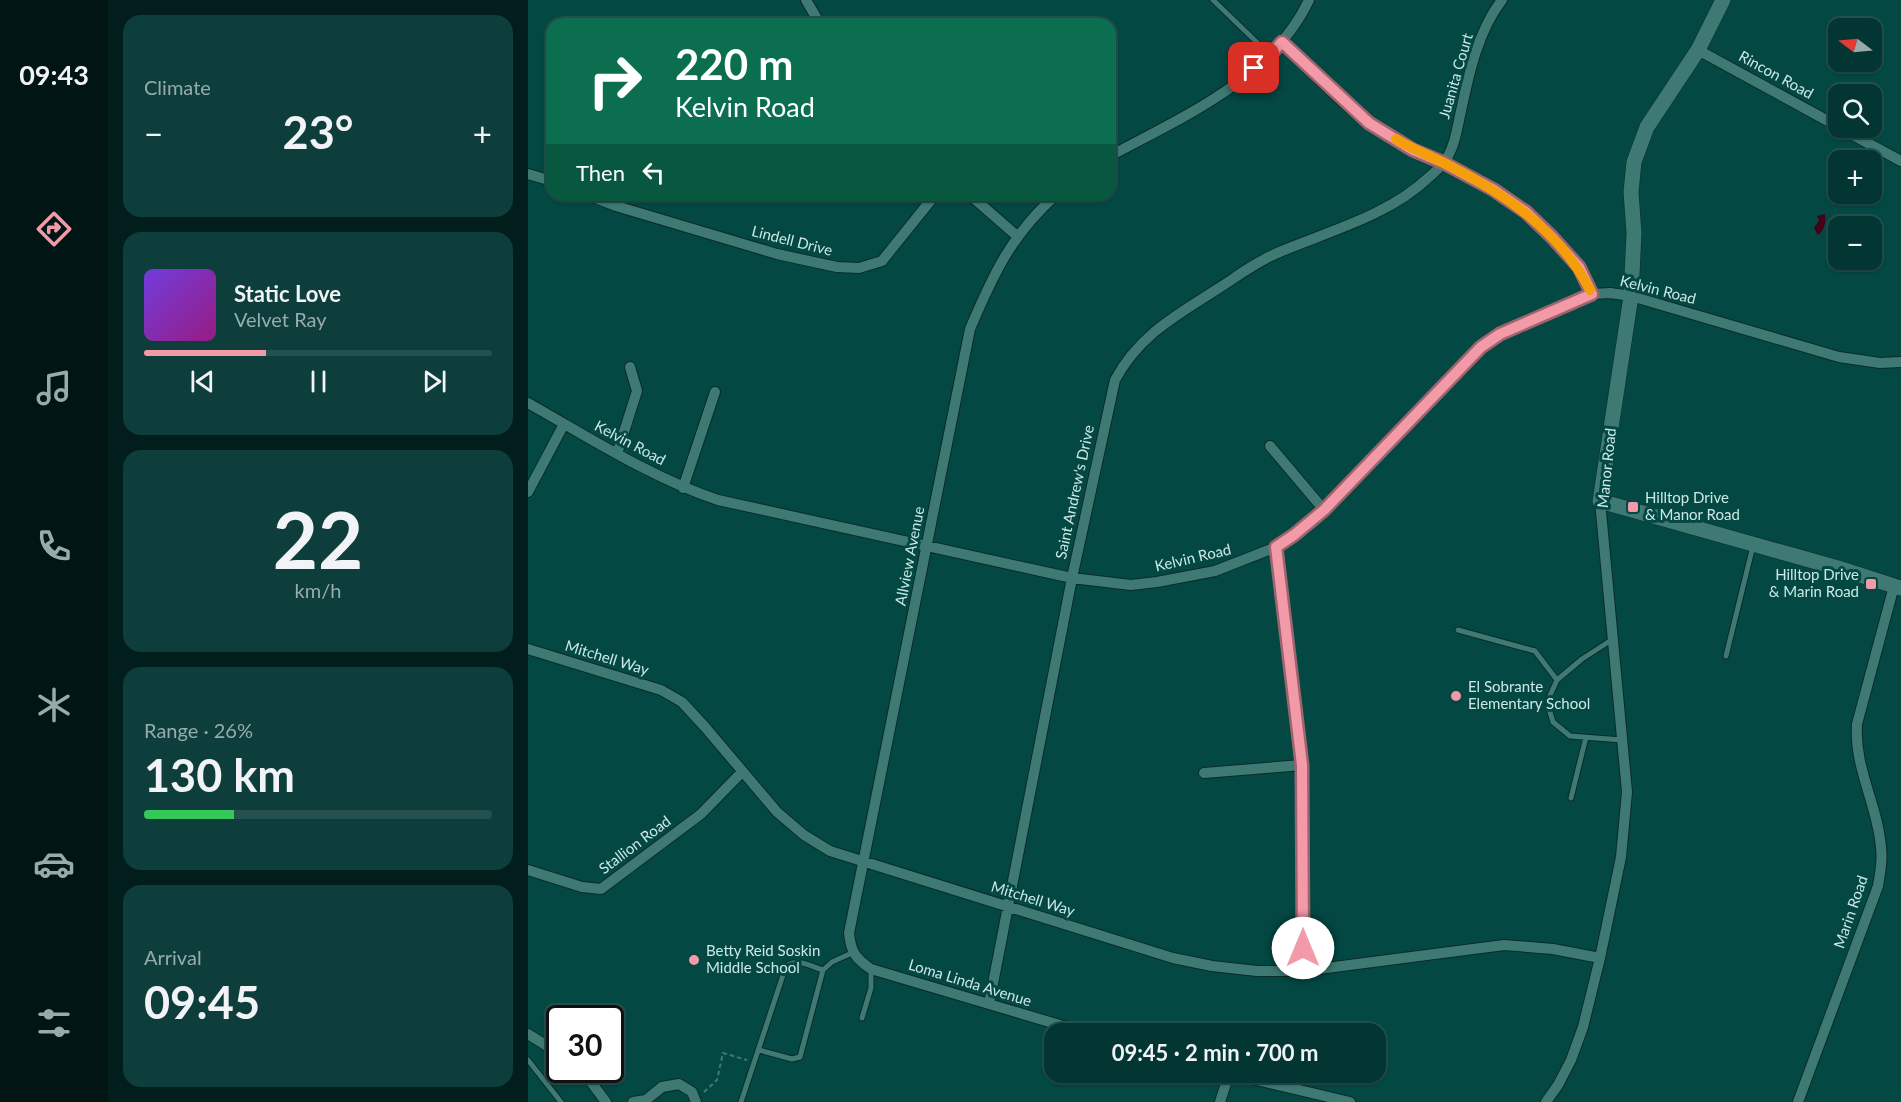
<!DOCTYPE html>
<html lang="en">
<head>
<meta charset="utf-8">
<style>
  :root { --surface:#033633; --page:#0d3e3b; --text:#f1f3f6; --muted:#97abac; --line:#24504e; --accent:#f39aa9 }
  body { margin:0; font-family:Lato,sans-serif; background:var(--page); color:var(--text); height:100vh; display:flex; flex-direction:column; font-size:22px; white-space:nowrap }
  * { box-sizing:border-box; margin:0 }
  p { font-size:20px; color:var(--muted) }
  .icon { flex:none; width:33px; height:33px; fill:none; stroke:currentColor; stroke-width:2; stroke-linecap:round; stroke-linejoin:round }
  .map { position:relative; flex:1; overflow:hidden }
  .side { display:flex; flex-direction:column; gap:15px; padding:15px; background:#021e1c; width:420px }
  .side>* { flex:none }
  .top-card { position:absolute; left:18px; top:18px; width:570px; height:183px; border-radius:18px; box-shadow:0 2px 4px #0004,0 0 0 2px var(--line); background:#0b6e4f; color:#fff; overflow:hidden }
  .needle { width:39px; rotate:286deg }
  .fabs { position:absolute; left:1300px; top:18px; display:grid; gap:12px }
  .fabs a { display:grid; place-items:center; width:54px; height:54px; border-radius:12px; background:var(--surface); box-shadow:0 2px 4px #0004,0 0 0 2px var(--line); font-size:30px }
  .speed { position:absolute; left:18px; top:1005px; display:flex; gap:12px; font-size:30px; font-weight:700; text-align:center }
  .speed>* { display:grid; place-content:center; width:78px; height:78px; border-radius:50%; background:var(--surface); box-shadow:0 2px 4px #0004,0 0 0 2px var(--line); line-height:1 }
  .speed .limit { border:3px solid #111; border-radius:9px; background:#fff; color:#111 }
  .pin { position:absolute; display:grid; place-items:center; width:51px; height:51px; color:#fff; margin:-26px; border-radius:12px; box-shadow:0 3px 9px #0006 }
  .me { position:absolute; width:66px; margin:-33px; rotate:0deg; stroke-linejoin:round; filter:drop-shadow(0 0 4px #0008) }
  .turn { display:flex; align-items:center; gap:21px; height:126px; padding:0 30px; font-size:27px }
  .turn .icon { width:78px; height:78px; stroke-width:2.5 }
  .turn b { display:block; font-size:42px; line-height:51px }
  .then { display:flex; align-items:center; height:57px; padding:0 30px; background:#0003; gap:12px; font-size:22px }
  .big { font-size:45px; font-weight:700; line-height:1.1 }
  .side .card { flex:1; display:flex; flex-direction:column; justify-content:center; gap:9px; min-width:0; padding:0 21px; border-radius:18px; background:var(--page) }
  .side .dial { align-items:center; gap:0 }
  .dial b { font-size:78px; line-height:1 }
  .song { display:flex; align-items:center; gap:18px }
  .cover { width:72px; height:72px; border-radius:9px; background:linear-gradient(135deg,hsl(260 70% 55%),hsl(310 70% 35%)) }
  .played { height:6px; border-radius:3px; background:linear-gradient(90deg,var(--accent) 35%,var(--line) 35%) }
  .keys { display:flex; justify-content:space-around; direction:ltr }
  .heat { display:flex; justify-content:space-between; align-items:center; font-size:33px; direction:ltr }
  .charge { height:9px; border-radius:4px; background:linear-gradient(90deg,#34c759 26%,var(--line) 0) }
  .trip { position:absolute; left:516px; top:1023px; width:342px; height:60px; border-radius:18px; background:var(--surface); box-shadow:0 2px 4px #0004,0 0 0 2px var(--line); font-weight:700; line-height:60px; text-align:center }
  main { display:flex; flex:1; min-height:0 }
  .tab-bar { display:flex; flex-direction:column; width:108px; justify-content:space-around; align-items:center; background:#011614; color:var(--muted) }
  .tab-bar .icon { width:42px; height:42px }
  .tab-bar .active { color:var(--accent) }
  .tab-bar b { font-size:27px; color:var(--text) }
  .map>svg:first-child { display:block }
  .water { fill:#450017 }
  .lines { fill:none; stroke-linecap:round; stroke-linejoin:round }
  .lane-casing { stroke:#0b2b28; stroke-width:7 }
  .street-casing { stroke:#0b2b28; stroke-width:12 }
  .secondary-casing { stroke:#0b2b28; stroke-width:16 }
  .path { stroke:#427a76; stroke-width:2; stroke-dasharray:4.5 3; stroke-linecap:butt }
  .lane { stroke:#3f7974; stroke-width:5 }
  .street { stroke:#3f7974; stroke-width:10 }
  .secondary { stroke:#3f7974; stroke-width:15 }
  .route-casing { stroke:#9e646e; stroke-width:15 }
  .route { stroke:#f39aa9; stroke-width:10 }
  .slow { stroke:#f59e0b; stroke-width:10 }
  .poi-dot { fill:#f39aa9; stroke:#044844; stroke-width:2 }
  .labels { text-anchor:middle; stroke-width:6; stroke-linejoin:round; paint-order:stroke }
  .street-label { font-size:15px; fill:#cbe8e5; stroke:#044844 }
  .poi-label { font-size:15px; fill:#cbe8e5; stroke:#044844; text-anchor:start }
</style>
</head>
<body>
<main>
<nav class="tab-bar">
<b>09:43</b>
<svg class="icon active" aria-label="directions" viewBox="0 0 24 24"><path d="M12 3l9 9-9 9-9-9zM9 14v-3h6M13 9l2 2-2 2"/></svg>
<svg class="icon" aria-label="music" viewBox="0 0 24 24"><path d="M9 18V5l10-2v13"/><circle cx="6" cy="18" r="3"/><circle cx="16" cy="16" r="3"/></svg>
<svg class="icon" aria-label="phone" viewBox="0 0 24 24"><path d="M5 4h4l2 5-3 2q2 4 5 5l2-3 5 2v4C11 20 4 13 5 4z"/></svg>
<svg class="icon" aria-label="climate" viewBox="0 0 24 24"><path d="M12 3v18M4 7l16 10M4 17L20 7"/></svg>
<svg class="icon" aria-label="car" viewBox="0 0 24 24"><path d="M5 17H2v-5l4-1 3-4h7l3 4 3 1v5h-3M9 17h6M6 11h13"/><circle cx="7" cy="17" r="2"/><circle cx="17" cy="17" r="2"/></svg>
<svg class="icon" aria-label="filters" viewBox="0 0 24 24"><path d="M4 7h16M4 17h16"/><circle cx="9" cy="7" r="2"/><circle cx="15" cy="17" r="2"/></svg>
</nav>
<section class="side">
<div class="card"><p>Climate</p>
<div class="heat"><a>−</a><b class="big">23°</b><a>+</a></div>
</div>
<div class="card">
<div class="song"><i class="cover"></i><div><b>Static Love</b><p>Velvet Ray</p></div></div>
<div class="played"></div>
<div class="keys"><svg class="icon" aria-label="previous" viewBox="0 0 24 24"><path d="M18 5L8 12l10 7zM5 5v14"/></svg><svg class="icon" aria-label="pause" viewBox="0 0 24 24"><path d="M8 5v14M16 5v14"/></svg><svg class="icon" aria-label="next" viewBox="0 0 24 24"><path d="M6 5l10 7-10 7zM19 5v14"/></svg></div>
</div>
<div class="card dial"><b>22</b><p>km/h</p></div>
<div class="card"><p>Range · 26%</p><b class="big">130 km</b><div class="charge"></div></div>
<div class="card"><p>Arrival</p><b class="big">09:45</b></div>
</section>
<div class="map">
<svg width="1373" height="1102" viewBox="0 0 1373 1102">
  <rect width="100%" height="100%" fill="#044844"/>
  <path class="water" d="M1297,214C1298,221 1297,230 1290,235L1286,228L1291,221L1289,216Z"/>
  <g class="lines">
    <defs>
      <path id="lane" d="M685,0L741,54
        M930,630L1007,651L1029,680
        M1085,639L1054,659L1029,680L1019,702L1025,722L1042,736L1094,740
        M1198,656L1225,546
        M1043,798L1058,737
        M334,1018L343,988V969
        M231,1050L264,1059L272,1057L295,970
        M0,1060L33,1102
        M213,1102L258,966C270,958 282,966 295,970L304,962L326,952"/>
      <path id="street" d="M278,0L292,24
        M754,42C782,69 809,100 841,123C865,141 891,150 917,163C968,188 1015,220 1050,266C1056,274 1060,285 1064,294
        M1170,50L1311,127
        M1312,128L1373,161
        M582,156C654,117 744,79 781,0
        M0,174L24,181
        M60,195L88,206L249,254L309,267L331,268L354,261L407,195
        M442,195L489,236
        M528,195C483,235 465,275 442,329L321,933C323,952 327,958 343,969L562,1034
        M0,403C62,438 122,477 190,500L544,578L603,585L629,582L687,571L748,547L766,535L796,510L953,347L972,334L1064,294L1082,293L1103,296L1311,357L1352,363L1373,362
        M742,446L796,510
        M89,454L109,391L102,367
        M155,488L187,392
        M0,492L36,424
        M748,547L774,765L775,971
        M0,649L133,690L154,702L177,727L249,812L276,835L302,851L645,958L684,966L729,971H775L976,945L1025,949L1072,958
        M676,773L774,765
        M0,870L54,887L73,889L173,814L214,772
        M461,1004L544,578L587,380C611,335 649,315 691,288C711,275 731,260 754,251C802,231 861,215 900,178C906,173 912,168 916,162C927,148 929,128 933,111C941,73 950,31 974,0
        M0,1034L32,1054
        M54,1070L78,1102
        M695,1072L822,1102
        M105,1102L118,1100L134,1087L151,1084L164,1092L168,1102
        M692,1102L701,1074
        M1018,1102L1030,1085L1043,1060L1055,1027L1072,958L1093,857L1099,792L1072,501
        M1270,1102L1350,886C1352,873 1355,861 1353,848C1350,805 1326,769 1329,724L1366,586"/>
      <path id="secondary" d="M1195,0L1170,50L1119,127L1106,162L1103,192L1106,233L1103,296L1072,501L1310,568L1373,588"/>
    </defs>
    <use href="#lane" class="lane-casing"/>
    <use href="#street" class="street-casing"/>
    <use href="#secondary" class="secondary-casing"/>
    <path class="path" d="M176,1092L189,1080L195,1053L219,1060"/>
    <use href="#lane" class="lane"/>
    <use href="#street" class="street"/>
    <use href="#secondary" class="secondary"/>
  </g>
  <g class="lines">
    <defs>
      <path id="route" d="M726,68L742,55L754,42L841,123L885,150L916,163L966,190L998,212L1024,237L1051,267L1064,294L972,334L953,347L796,510L766,535L748,547L774,765L775,948"/>
    </defs>
    <use href="#route" class="route-casing"/>
    <use href="#route" class="route"/>
    <path class="slow" d="M868,139C884,149 901,155 918,164C976,193 1032,231 1062,290"/>
  </g>
  <g class="poi-dot">
    <rect x="1099" y="501" width="12" height="12" rx="3"/>
    <rect x="1337" y="578" width="12" height="12" rx="3"/>
    <circle cx="928" cy="696" r="6"/>
    <circle cx="166" cy="960" r="6"/>
  </g>
  <g class="labels">
    <g class="street-label">
      <text transform="translate(1248 75) rotate(29)" y="5">Rincon Road</text>
      <text transform="translate(928 76) rotate(-74)" y="5">Juanita Court</text>
      <text transform="translate(264 241) rotate(14)" y="5">Lindell Drive</text>
      <text transform="translate(1130 290) rotate(14)" y="5">Kelvin Road</text>
      <text transform="translate(102 443) rotate(28)" y="5">Kelvin Road</text>
      <text transform="translate(1079 468) rotate(-84)" y="5">Manor Road</text>
      <text transform="translate(547 492) rotate(-78)" y="5">Saint Andrew's Drive</text>
      <text transform="translate(382 556) rotate(-79)" y="5">Allview Avenue</text>
      <text transform="translate(665 558) rotate(-13)" y="5">Kelvin Road</text>
      <text transform="translate(79 658) rotate(17)" y="5">Mitchell Way</text>
      <text transform="translate(107 845) rotate(-37)" y="5">Stallion Road</text>
      <text transform="translate(505 899) rotate(17)" y="5">Mitchell Way</text>
      <text transform="translate(1323 912) rotate(-71)" y="5">Marin Road</text>
      <text transform="translate(442 983) rotate(17)" y="5">Loma Linda Avenue</text>
    </g>
    <g class="poi-label">
      <text x="1117" y="503">Hilltop Drive<tspan x="1117" dy="17">&amp; Manor Road</tspan></text>
      <text x="1331" y="580" text-anchor="end">Hilltop Drive<tspan x="1331" dy="17">&amp; Marin Road</tspan></text>
      <text x="940" y="692">El Sobrante<tspan x="940" dy="17">Elementary School</tspan></text>
      <text x="178" y="956">Betty Reid Soskin<tspan x="178" dy="17">Middle School</tspan></text>
    </g>
  </g>
</svg>
<div class="fabs">
<a><svg class="needle" viewBox="-14 -14 28 28"><path d="M0-13l5 13h-10z" fill="#e53935"/><path d="M0 13l5-13h-10z" fill="#97abac"/></svg></a>
<a><svg class="icon" aria-label="search" viewBox="0 0 24 24"><circle cx="10" cy="10" r="6"/><path d="M15 15l6 6"/></svg></a>
<a>+</a>
<a>−</a>
</div>
<div class="speed"><div class="limit">30</div></div>
<div class="pin" style="left:726px;top:68px;background:#d93025"><svg class="icon" aria-label="arrive" viewBox="0 0 24 24"><path d="M6 21V4h12l-3 4 3 4H6"/></svg></div>
<svg class="me" style="left:775px;top:948px" viewBox="-20 -20 40 40"><circle r="19" fill="#fff"/><path d="M0-13L10 11 0 6-10 11z" fill="#f39aa9"/></svg>
<div class="trip">09:45 · 2 min · 700 m</div>
<div class="top-card">
<div class="turn"><svg class="icon" aria-label="right" viewBox="0 0 24 24"><path d="M7 20v-9h11M14 6l5 5-5 5"/></svg><div><b>220 m</b>Kelvin Road</div></div>
<div class="then">Then<svg class="icon" aria-label="left" viewBox="0 0 24 24"><path d="M17 20v-9H6M10 6l-5 5 5 5"/></svg></div>
</div>
</div>
</main>
</body>
</html>
